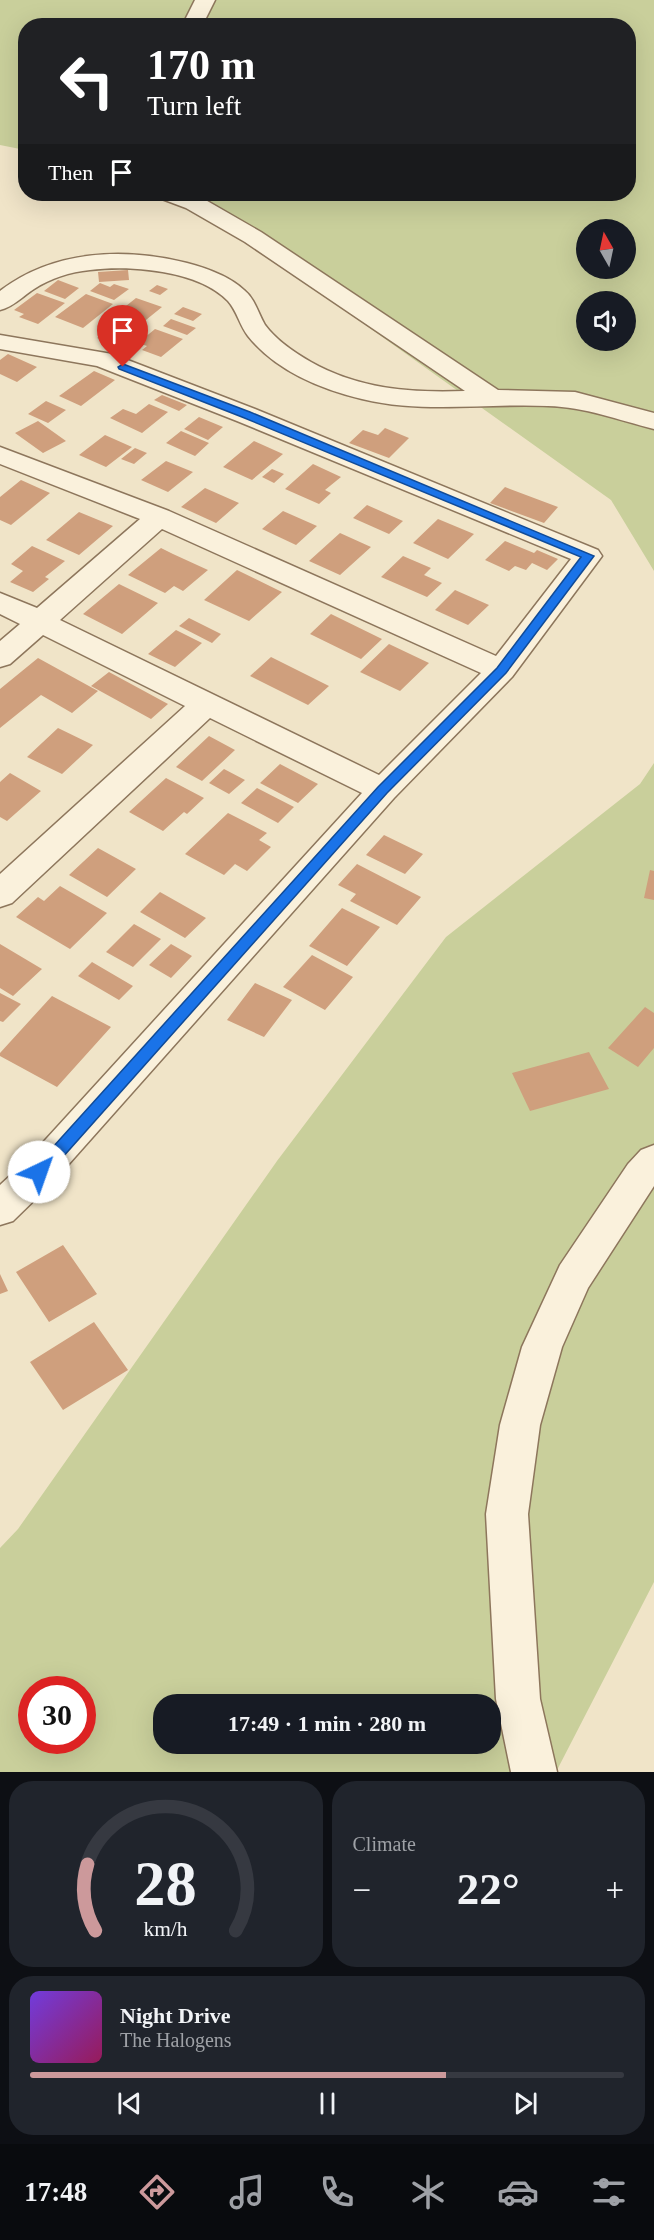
<!DOCTYPE html>
<html lang="en">
<head>
<meta charset="utf-8">
<style>
  :root { --surface:#171b24; --page:#20242c; --text:#f1f3f6; --muted:#9ea1a6; --line:#363941; --accent:#cc999b }
  body { margin:0; font-family:Georgia,serif; background:var(--page); color:var(--text); height:100vh; display:flex; flex-direction:column; font-size:22px; white-space:nowrap }
  * { box-sizing:border-box; margin:0 }
  p { font-size:20px; color:var(--muted) }
  .icon { flex:none; width:33px; height:33px; fill:none; stroke:currentColor; stroke-width:2; stroke-linecap:round; stroke-linejoin:round }
  .map { position:relative; height:1772px; overflow:hidden }
  .panel { display:flex; flex-direction:column; gap:9px; padding:9px; background:#0d0f14; flex:1 }
  .panel>* { flex:none }
  .guide { position:absolute; left:18px; top:18px; width:618px; height:183px; border-radius:24px; box-shadow:0 6px 24px #0002; background:#202124; color:#fff; overflow:hidden }
  .needle { width:39px; rotate:351deg }
  .tools { position:absolute; left:576px; top:219px; display:grid; gap:12px }
  .tools a { display:grid; place-items:center; width:60px; height:60px; border-radius:50%; background:var(--surface); box-shadow:0 6px 24px #0002; font-size:30px }
  .speed { position:absolute; left:18px; top:1676px; display:flex; gap:12px; font-size:30px; font-weight:700; text-align:center }
  .speed>* { display:grid; place-content:center; width:78px; height:78px; border-radius:50%; background:var(--surface); box-shadow:0 6px 24px #0002; line-height:1 }
  .speed .limit { border:9px solid #d22; background:#fff; color:#111 }
  .pin { position:absolute; display:grid; place-items:center; width:51px; height:51px; color:#fff; margin:-62px -26px; border-radius:50% 50% 50% 0; rotate:-45deg; box-shadow:0 0 6px #0007 }
  .pin .icon { rotate:45deg }
  .me { position:absolute; width:66px; margin:-33px; rotate:42deg; stroke-linejoin:round; filter:drop-shadow(0 0 4px #0008) }
  .turn { display:flex; align-items:center; gap:21px; height:126px; padding:0 30px; font-size:27px }
  .turn .icon { width:78px; height:78px; stroke-width:2.5 }
  .turn b { display:block; font-size:42px; line-height:51px }
  .then { display:flex; align-items:center; height:57px; padding:0 30px; background:#0003; gap:12px; font-size:22px }
  .big { font-size:45px; font-weight:800; line-height:1.1 }
  .panel .tile { flex:1; display:flex; flex-direction:column; justify-content:center; gap:9px; min-width:0; padding:0 21px; border-radius:24px; background:var(--page) }
  .panel .dial { align-items:center; gap:0 }
  .dial svg { height:156px; overflow:visible; fill:none; stroke:var(--line); stroke-width:7; stroke-linecap:round; text-anchor:middle }
  .dial text { fill:var(--text); stroke:none }
  .song { display:flex; align-items:center; gap:18px }
  .cover { width:72px; height:72px; border-radius:9px; background:linear-gradient(135deg,hsl(260 70% 55%),hsl(330 70% 35%)) }
  .played { height:6px; border-radius:3px; background:linear-gradient(90deg,var(--accent) 70%,var(--line) 70%) }
  .keys { display:flex; justify-content:space-around; direction:ltr }
  .heat { display:flex; justify-content:space-between; align-items:center; font-size:33px; direction:ltr }
  .panel .tiles { flex:1; display:grid; gap:9px; grid-template-columns:1fr 1fr }
  .tile:last-child { grid-column:span 2 }
  .trip { position:absolute; left:153px; top:1694px; width:348px; height:60px; border-radius:24px; background:var(--surface); box-shadow:0 6px 24px #0002; font-weight:800; line-height:60px; text-align:center }
  .tabs { display:flex; height:96px; justify-content:space-around; align-items:center; background:#090b0e; color:var(--muted) }
  .tabs .icon { width:42px; height:42px }
  .tabs .selected { color:var(--accent) }
  .tabs b { font-size:27px; color:var(--text) }
  .map>svg:first-child { display:block }
  .green { fill:#c9cf9b; fill-rule:evenodd }
  .building { fill:#cf9f7d }
  .lines { fill:none; stroke-linecap:round; stroke-linejoin:round }
  .minor-casing { stroke:#8d765c; stroke-width:3 }
  .minor { fill:#faf1dc; fill-rule:evenodd }
  .route { fill:#1a73e8; stroke:#114b97; stroke-width:1.5 }
</style>
</head>
<body>
<div class="map">
<svg width="654" height="1772" viewBox="0 0 654 1772">
  <rect width="100%" height="100%" fill="#f0e4c8"/>
  <path class="green" d="M0,0H654V571L611,500L308,284L206,214L168,194H628V26H26L25,150L0,145ZM586,230H626V268H586ZM586,302H626V340H586Z
    M654,763V1582L556,1772H0V1548L18,1529L277,1161L446,937L640,784ZM32,1689H82V1740H32ZM164,1704H490V1743H164Z"/>
  <path class="building" d="M128,270L129,280L99,282L98,272Z
    M58,280L79,288L65,299L44,291Z
    M100,283L110,287L114,284L129,289L114,300L90,291Z
    M157,285L168,289L160,295L149,291Z
    M37,293L65,303L38,324L19,317L24,314L14,310Z
    M86,294L113,304L83,328L55,317Z
    M136,298L162,307L136,328L111,318Z
    M183,307L202,314L193,321L174,314Z
    M171,319L196,328L187,335L163,326Z
    M113,325L133,332L127,337L133,339L123,348L97,338Z
    M155,329L183,339L161,357L142,350L147,346L138,343Z
    M8,354L37,367L17,382L0,374V360Z
    M94,371L115,380L81,406L59,396Z
    M162,395L187,405L179,411L154,400Z
    M46,401L66,410L48,423L28,414Z
    M149,404L168,412L142,433L110,418L123,409L136,414Z
    M199,417L223,427L208,440L184,429Z
    M38,421L66,441L43,453L15,433Z
    M385,428L409,438L389,458L349,443L363,430L378,435Z
    M181,431L209,443L195,456L166,443Z
    M105,435L132,447L106,467L79,455Z
    M254,441L283,454L252,480L223,467Z
    M135,448L147,453L134,464L121,459Z
    M166,461L193,472L168,492L141,480Z
    M313,464L341,477L325,490L331,493L319,504L285,489Z
    M272,469L284,474L274,483L262,477Z
    M21,480L50,493L11,525L0,520V497Z
    M505,487L558,507L544,523L490,503Z
    M205,488L239,503L216,523L181,507Z
    M367,505L403,521L389,534L353,518Z
    M283,511L317,526L296,545L262,529Z
    M79,512L113,526L79,555L46,540Z
    M438,519L474,534L448,559L413,543Z
    M340,533L371,547L340,575L309,561Z
    M505,541L534,553L537,550L558,559L547,570L532,563L526,570L515,566L509,571L485,560Z
    M32,546L65,561L45,577L49,579L33,592L10,582L23,571L11,564Z
    M161,548L173,554L208,570L183,591L174,586L165,593L128,575Z
    M403,556L431,568L424,575L442,583L427,597L381,577Z
    M237,570L282,592L249,621L204,600Z
    M119,584L158,603L122,634L83,614Z
    M455,590L489,605L468,625L435,610Z
    M331,614L382,639L361,659L310,634Z
    M189,618L221,634L212,643L179,626Z
    M176,630L202,643L175,667L148,654Z
    M389,644L429,663L400,691L360,672Z
    M271,657L329,686L308,705L250,676Z
    M38,658L98,691L72,713L41,695L0,728V689Z
    M109,672L168,704L151,719L91,686Z
    M58,728L93,745L62,774L27,757Z
    M209,736L235,750L202,781L176,767Z
    M280,764L318,784L298,803L260,783Z
    M224,769L245,780L229,794L209,783Z
    M10,773L41,791L7,821L0,817V782Z
    M166,778L204,798L187,814L184,812L163,831L129,812Z
    M257,788L294,807L278,823L241,803Z
    M228,813L267,833L259,840L271,847L247,871L235,864L224,875L185,854Z
    M384,835L423,854L405,874L366,855Z
    M98,848L136,869L107,897L69,875Z
    M357,864L421,897L397,925L350,901L356,894L338,885Z
    M650,870L654,871V900L644,898Z
    M60,886L107,913L70,949L16,917L38,897L44,901Z
    M160,892L206,918L185,938L140,912Z
    M342,908L380,927L347,966L309,946Z
    M134,924L161,939L133,967L106,952Z
    M0,944L42,969L13,996L0,988Z
    M171,944L192,956L171,978L149,965Z
    M312,955L353,977L325,1010L283,987Z
    M92,962L133,986L119,1000L78,976Z
    M255,983L292,1000L264,1037L227,1020Z
    M0,993L21,1004L3,1022L0,1021Z
    M52,996L111,1027L57,1087L0,1056V1053Z
    M645,1007L654,1013V1048L638,1067L608,1048Z
    M589,1052L609,1089L530,1111L512,1073Z
    M63,1245L97,1294L49,1322L16,1272Z
    M0,1274L8,1291L0,1294Z
    M94,1322L128,1370L63,1410L30,1362Z"/>
  <g class="lines">
    <defs>
      <path id="minor" d="M195,0H215L202,26H182Z
        M159,194H190L202,198L261,232L498,390L575,392L654,413V429C618,420 585,407 548,406C486,403 423,414 362,399C321,389 276,371 248,336C240,326 237,311 228,301C198,270 130,265 90,270C70,272 51,278 34,289C23,296 13,307 0,310V291C53,250 124,247 187,263C206,268 229,276 244,290C255,299 258,313 265,325C276,340 295,353 311,362C359,389 410,393 465,391L245,242L186,208L162,199Z
        M0,335L112,354L255,409L598,550L602,556L512,677L394,798L52,1183L13,1221L0,1225V1185L26,1161L362,793L210,718L12,903L0,907V874L185,706L43,635L10,664L0,667V641L20,624L0,614V593L37,608L140,519L0,464V447L169,511L496,656L571,559L237,421L97,366L0,349ZM162,529L481,673L379,775L60,620Z
        M654,1145V1186L588,1288L562,1347L540,1425L528,1514L540,1699L557,1772H511L496,1699L486,1514L500,1425L522,1347L560,1265L628,1164L641,1150Z"/>
    </defs>
    <use href="#minor" class="minor-casing"/>
    <use href="#minor" class="minor"/>
  </g>
  <path class="route" d="M123,364L250,412L594,556L506,673L387,793L45,1177L39,1179L34,1177L31,1172L34,1168L378,787L497,668L581,557L242,417L119,369L118,367Z"/>
</svg>
<div class="tools">
<a><svg class="needle" viewBox="-14 -14 28 28"><path d="M0-13l5 13h-10z" fill="#e53935"/><path d="M0 13l5-13h-10z" fill="#9ea1a6"/></svg></a>
<a><svg class="icon" aria-label="sound" viewBox="0 0 24 24"><path d="M4 9h4l5-4v14l-5-4H4zM17 9q2 3 0 6"/></svg></a>
</div>
<div class="speed"><div class="limit">30</div></div>
<div class="pin" style="left:123px;top:367px;background:#d93025"><svg class="icon" aria-label="arrive" viewBox="0 0 24 24"><path d="M6 21V4h12l-3 4 3 4H6"/></svg></div>
<svg class="me" style="left:39px;top:1172px" viewBox="-20 -20 40 40"><circle r="19" fill="#fff"/><path d="M0-13L10 11 0 6-10 11z" fill="#1a73e8"/></svg>
<div class="trip">17:49 · 1 min · 280 m</div>
<div class="guide">
<div class="turn"><svg class="icon" aria-label="left" viewBox="0 0 24 24"><path d="M17 20v-9H6M10 6l-5 5 5 5"/></svg><div><b>170 m</b>Turn left</div></div>
<div class="then">Then<svg class="icon" aria-label="arrive" viewBox="0 0 24 24"><path d="M6 21V4h12l-3 4 3 4H6"/></svg></div>
</div>
</div>
<section class="panel">
<div class="tiles">
<div class="tile dial"><svg viewBox="0 0 100 80">
<path d="M14 69A42 42 0 1 1 86 69"/>
<path d="M14 69A42 42 0 0 1 10 35" stroke="#cc999b"/>
<text x="50" y="56" font-size="32" font-weight="700">28</text>
<text x="50" y="72" font-size="11">km/h</text>
</svg></div>
<div class="tile"><p>Climate</p>
<div class="heat"><a>−</a><b class="big">22°</b><a>+</a></div>
</div>
<div class="tile">
<div class="song"><i class="cover"></i><div><b>Night Drive</b><p>The Halogens</p></div></div>
<div class="played"></div>
<div class="keys"><svg class="icon" aria-label="previous" viewBox="0 0 24 24"><path d="M18 5L8 12l10 7zM5 5v14"/></svg><svg class="icon" aria-label="pause" viewBox="0 0 24 24"><path d="M8 5v14M16 5v14"/></svg><svg class="icon" aria-label="next" viewBox="0 0 24 24"><path d="M6 5l10 7-10 7zM19 5v14"/></svg></div>
</div>
</div>
</section>
<nav class="tabs">
<b>17:48</b>
<svg class="icon selected" aria-label="directions" viewBox="0 0 24 24"><path d="M12 3l9 9-9 9-9-9zM9 14v-3h6M13 9l2 2-2 2"/></svg>
<svg class="icon" aria-label="music" viewBox="0 0 24 24"><path d="M9 18V5l10-2v13"/><circle cx="6" cy="18" r="3"/><circle cx="16" cy="16" r="3"/></svg>
<svg class="icon" aria-label="phone" viewBox="0 0 24 24"><path d="M5 4h4l2 5-3 2q2 4 5 5l2-3 5 2v4C11 20 4 13 5 4z"/></svg>
<svg class="icon" aria-label="climate" viewBox="0 0 24 24"><path d="M12 3v18M4 7l16 10M4 17L20 7"/></svg>
<svg class="icon" aria-label="car" viewBox="0 0 24 24"><path d="M5 17H2v-5l4-1 3-4h7l3 4 3 1v5h-3M9 17h6M6 11h13"/><circle cx="7" cy="17" r="2"/><circle cx="17" cy="17" r="2"/></svg>
<svg class="icon" aria-label="filters" viewBox="0 0 24 24"><path d="M4 7h16M4 17h16"/><circle cx="9" cy="7" r="2"/><circle cx="15" cy="17" r="2"/></svg>
</nav>
</body>
</html>
